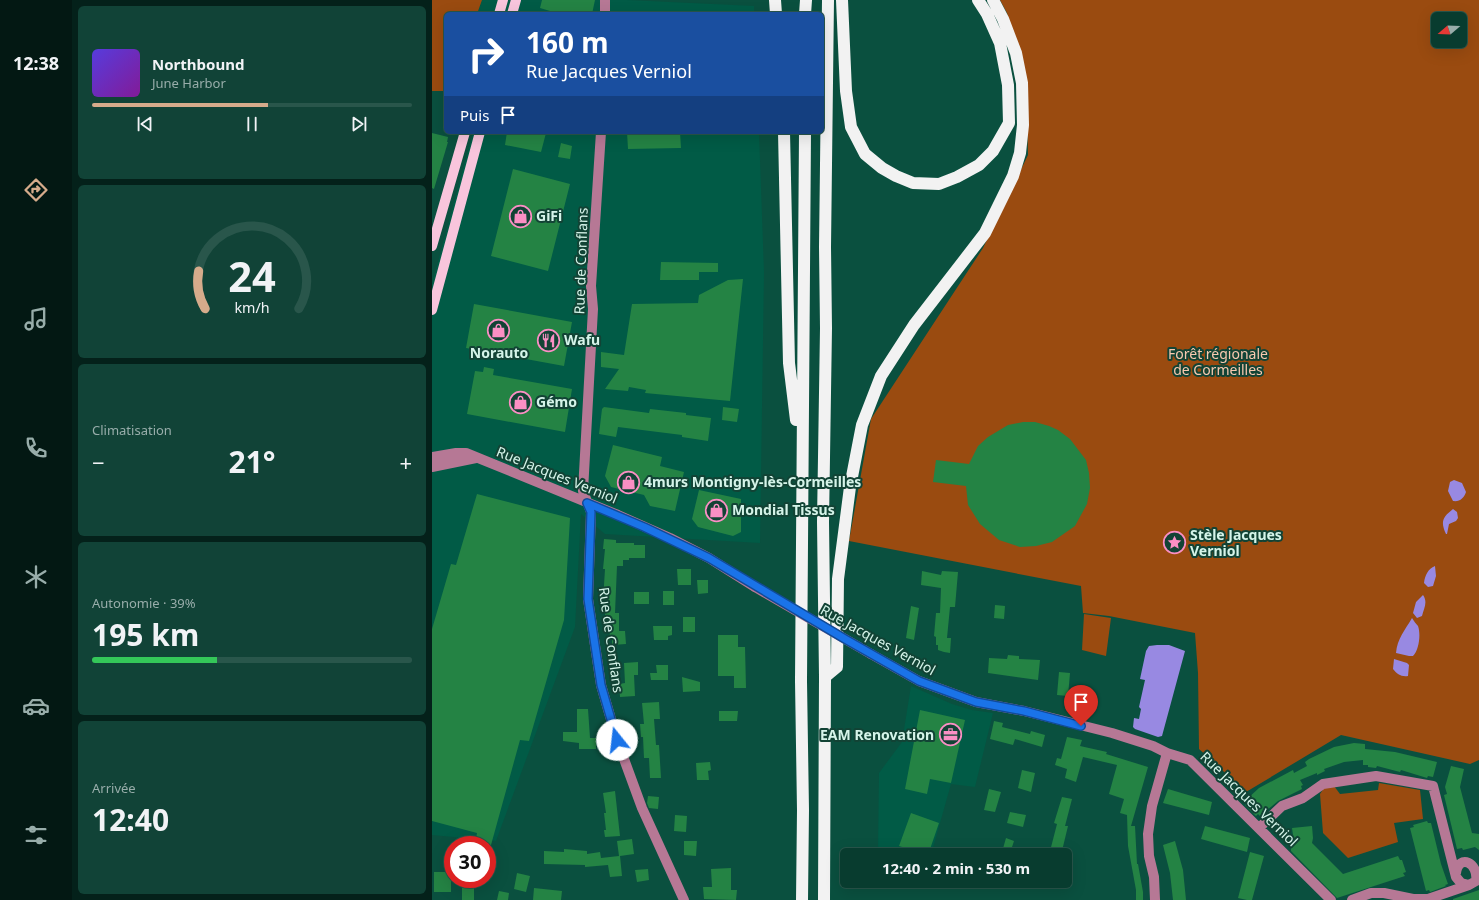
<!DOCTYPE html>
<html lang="fr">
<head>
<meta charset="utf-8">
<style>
  :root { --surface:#083c2f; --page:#114337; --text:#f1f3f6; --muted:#98adaa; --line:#29564b; --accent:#d6ab8b }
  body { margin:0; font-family:"Noto Sans",sans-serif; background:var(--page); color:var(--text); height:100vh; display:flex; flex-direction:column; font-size:15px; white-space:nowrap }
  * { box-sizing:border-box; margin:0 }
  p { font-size:13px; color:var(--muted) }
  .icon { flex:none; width:22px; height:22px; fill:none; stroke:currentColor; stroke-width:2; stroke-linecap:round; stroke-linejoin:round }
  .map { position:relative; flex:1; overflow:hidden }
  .panel { display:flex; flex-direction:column; gap:6px; padding:6px; background:#04211a; width:360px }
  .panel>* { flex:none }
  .banner { position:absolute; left:12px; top:12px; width:380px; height:122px; border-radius:6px; box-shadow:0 4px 16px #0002,0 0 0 1px var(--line); background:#1a4fa0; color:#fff; overflow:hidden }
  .needle { width:26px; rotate:251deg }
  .tools { position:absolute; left:999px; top:12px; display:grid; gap:8px }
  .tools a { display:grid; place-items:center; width:36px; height:36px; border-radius:6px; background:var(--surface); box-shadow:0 4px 16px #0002,0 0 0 1px var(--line); font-size:20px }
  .speed { position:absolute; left:12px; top:836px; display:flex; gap:8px; font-size:20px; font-weight:700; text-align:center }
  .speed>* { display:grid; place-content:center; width:52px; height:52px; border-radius:50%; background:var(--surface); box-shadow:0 4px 16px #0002,0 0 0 1px var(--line); line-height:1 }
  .speed .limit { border:6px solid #d22; background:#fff; color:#111 }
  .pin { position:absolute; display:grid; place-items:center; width:34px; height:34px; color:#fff; margin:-41px -17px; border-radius:50% 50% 50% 0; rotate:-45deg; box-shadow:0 0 4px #0007 }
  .pin .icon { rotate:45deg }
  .me { position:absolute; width:44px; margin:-22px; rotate:344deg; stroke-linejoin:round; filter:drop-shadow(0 0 3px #0008) }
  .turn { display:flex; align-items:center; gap:14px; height:84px; padding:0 16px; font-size:18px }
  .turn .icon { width:52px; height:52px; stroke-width:2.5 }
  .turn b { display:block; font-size:28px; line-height:34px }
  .then { display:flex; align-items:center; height:38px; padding:0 16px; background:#0003; gap:8px; font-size:15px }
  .big { font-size:30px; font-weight:700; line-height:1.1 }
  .panel .widget { flex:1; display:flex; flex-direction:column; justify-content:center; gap:6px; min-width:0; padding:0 14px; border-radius:6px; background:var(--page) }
  .panel .dial { align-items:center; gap:0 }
  .dial svg { height:104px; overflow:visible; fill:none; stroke:var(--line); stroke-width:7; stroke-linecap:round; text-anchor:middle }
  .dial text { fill:var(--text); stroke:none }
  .song { display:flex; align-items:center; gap:12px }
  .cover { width:48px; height:48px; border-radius:6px; background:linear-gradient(135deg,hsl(250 70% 55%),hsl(290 70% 35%)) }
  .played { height:4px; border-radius:2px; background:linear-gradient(90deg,var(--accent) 55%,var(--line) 55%) }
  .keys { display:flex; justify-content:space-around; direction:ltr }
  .heat { display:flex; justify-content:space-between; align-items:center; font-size:22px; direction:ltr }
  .charge { height:6px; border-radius:3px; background:linear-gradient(90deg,#34c759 39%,var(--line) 0) }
  .trip { position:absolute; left:408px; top:848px; width:232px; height:40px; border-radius:6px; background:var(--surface); box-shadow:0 4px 16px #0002,0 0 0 1px var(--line); font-weight:700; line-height:40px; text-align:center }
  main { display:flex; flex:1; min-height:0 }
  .tabs { display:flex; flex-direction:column; width:72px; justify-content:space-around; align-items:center; background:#031813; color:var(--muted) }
  .tabs .icon { width:28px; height:28px }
  .tabs .on { color:var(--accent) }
  .tabs b { font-size:18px; color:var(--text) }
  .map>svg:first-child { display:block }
  .built { fill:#015b46 }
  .green { fill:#9a4b10; fill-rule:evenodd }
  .water { fill:#9889e2 }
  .building { fill:#248344 }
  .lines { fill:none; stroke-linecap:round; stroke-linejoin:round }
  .minor { stroke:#b67895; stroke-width:10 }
  .major { stroke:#f8c5dc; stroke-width:10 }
  .highway { stroke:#f2f2f2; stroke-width:12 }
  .minor-bridge { stroke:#b67895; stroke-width:10 }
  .route-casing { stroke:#114b97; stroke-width:10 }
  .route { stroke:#1a73e8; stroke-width:7 }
  .labels { text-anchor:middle; stroke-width:4; stroke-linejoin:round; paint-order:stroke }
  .poi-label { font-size:14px; font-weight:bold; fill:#d5f4e9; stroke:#124335; text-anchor:start }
  .street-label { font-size:14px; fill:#d5f4e9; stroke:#124335 }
  .park-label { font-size:14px; fill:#f8c9af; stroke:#124335 }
</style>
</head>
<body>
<main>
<nav class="tabs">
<b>12:38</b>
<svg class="icon on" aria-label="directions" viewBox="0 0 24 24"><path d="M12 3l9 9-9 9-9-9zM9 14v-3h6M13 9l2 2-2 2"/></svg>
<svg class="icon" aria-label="music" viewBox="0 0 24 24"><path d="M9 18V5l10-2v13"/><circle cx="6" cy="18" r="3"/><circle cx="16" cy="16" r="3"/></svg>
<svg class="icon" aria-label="phone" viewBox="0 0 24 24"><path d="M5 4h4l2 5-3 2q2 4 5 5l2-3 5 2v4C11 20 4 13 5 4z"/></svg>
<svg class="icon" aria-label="climate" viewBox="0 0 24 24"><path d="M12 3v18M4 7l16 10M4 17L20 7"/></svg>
<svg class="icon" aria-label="car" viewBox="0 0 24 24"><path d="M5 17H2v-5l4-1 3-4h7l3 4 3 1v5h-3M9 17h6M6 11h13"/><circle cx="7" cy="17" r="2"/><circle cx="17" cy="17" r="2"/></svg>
<svg class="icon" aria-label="filters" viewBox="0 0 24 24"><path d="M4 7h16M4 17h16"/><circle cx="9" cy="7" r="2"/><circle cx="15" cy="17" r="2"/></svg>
</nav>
<section class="panel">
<div class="widget">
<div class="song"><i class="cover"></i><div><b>Northbound</b><p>June Harbor</p></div></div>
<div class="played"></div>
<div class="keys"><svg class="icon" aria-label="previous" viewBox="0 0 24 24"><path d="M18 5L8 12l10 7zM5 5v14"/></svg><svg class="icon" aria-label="pause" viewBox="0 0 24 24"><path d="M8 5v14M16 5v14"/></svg><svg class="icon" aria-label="next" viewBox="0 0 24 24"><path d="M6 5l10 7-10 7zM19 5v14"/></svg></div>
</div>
<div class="widget dial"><svg viewBox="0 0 100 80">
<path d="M14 69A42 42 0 1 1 86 69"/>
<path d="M14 69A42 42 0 0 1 9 40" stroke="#d6ab8b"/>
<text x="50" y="56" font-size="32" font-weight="700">24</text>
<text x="50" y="72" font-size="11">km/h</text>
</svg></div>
<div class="widget"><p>Climatisation</p>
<div class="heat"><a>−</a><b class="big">21°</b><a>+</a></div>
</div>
<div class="widget"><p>Autonomie · 39%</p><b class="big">195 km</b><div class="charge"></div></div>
<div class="widget"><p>Arrivée</p><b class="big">12:40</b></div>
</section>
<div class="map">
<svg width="1047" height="900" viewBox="0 0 1047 900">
  <rect width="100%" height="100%" fill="#0a503f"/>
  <path class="built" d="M50,0H195L322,6V14H45Z
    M41,132H327L332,272L328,543L173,534L149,514L143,627L64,841L0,835V284Z
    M479,686L520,704L540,710L561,713L543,787L519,784L499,855H446L447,773L470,742Z"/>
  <path class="green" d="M0,0H50L45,14H14V91H0Z
    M568,0H1047V760L1038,764L909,735L814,792L767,749L766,673L763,633L677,616L651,613L649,586L417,541L439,419L551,248L596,155L594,77L575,13ZM1006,19H1028V41H1006Z
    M652,614L679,618L674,656L650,650Z
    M947,783L988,790L991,819L962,823L966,842L916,858L891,833L888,794L892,788L902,786L908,794L946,790Z"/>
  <path class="water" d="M1022,480L1030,483L1034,492C1032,498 1028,502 1021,501L1016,491L1018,482Z
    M1021,509L1025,512L1026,518L1024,521L1017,524L1015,534H1014C1008,521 1011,517 1021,509Z
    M1003,566L1004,576L1001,586L996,587L992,583C993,575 996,569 1003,566Z
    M991,595C996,602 992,608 990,616L985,618L981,613L984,602Z
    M980,618C982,621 984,624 986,626C989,634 987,650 981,656H977L964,653C965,639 973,630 980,618Z
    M725,645H737L753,651L730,736L726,737L703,729L701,727L702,718L707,719L709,709L707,707L713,680L708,679L714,651L717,646Z
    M962,659L975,663L977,665L976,676C969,677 965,674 961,669Z"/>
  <path class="building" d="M110,0H163L160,14H128L108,8Z
    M75,132L114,133L109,152L73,145Z
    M195,132H248L249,148L196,149Z
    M0,133L16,137L15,142H16L2,189L0,188Z
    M129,143L140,146L138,159L126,157Z
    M81,169L138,184L116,271L59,256Z
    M229,262L286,263V272H267V280H228Z
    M311,279L298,401L213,393L214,390L197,387L196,391L173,389L187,369L169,367V352L192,355L200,304L266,303L267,295L296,280Z
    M42,304L140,322L132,366L34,348Z
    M52,367L62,369L61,375L140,389L133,432L35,414L43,371L51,372Z
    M172,407L217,413L218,409L254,413V415L279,418L276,441L250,437V435L186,427L184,437L167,434L170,409Z
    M291,407L307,409L305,422L290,420Z
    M591,422H603L617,426L626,430L638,439L654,460L657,473L658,488L655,504L643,526L620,542L604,546L588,547L567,540L548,524L536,505L534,486L501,482L504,460L537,464L546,446L556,437L576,425Z
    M181,445L230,457L228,466L252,472L243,511L218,506L212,495L179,487L173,476Z
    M267,490L309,499V532L301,536L266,527L260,519Z
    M45,494L138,518L132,620L97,741L88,740L59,845H43L45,833L0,821V629L19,564L24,565Z
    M172,539L184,540V543H202V545H213V558H197V560H191V566H185L183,613H187V631H193L194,644L180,645V638H178L177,624H173V602L171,601L173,569H171L173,549H171Z
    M245,569H259V585H246Z
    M490,571L509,575L510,571L526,572L523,607H518L515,638H519L518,653L512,652L506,650V645H504V637L502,636L504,613H508L509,588L489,585Z
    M265,580H276V593L266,594Z
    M231,591H242V605H231Z
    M202,592H217V604H202Z
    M563,605L573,606L572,619L562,618Z
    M479,606L487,608L482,640L474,638Z
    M251,617H263V632H251Z
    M221,626H240V635L236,636V640H222Z
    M286,635H306V647H313L314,688H302V676H286Z
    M576,655L587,656V659L608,660L606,680L556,673L557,658L575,659Z
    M206,662V675H202L203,696L188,697L187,684L193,683L192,663Z
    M224,665H236V680H219L218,673H225Z
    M627,672L638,673L636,696L625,695Z
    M250,677L268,682V691L251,692Z
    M227,702L228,719H222L224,745H227L229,778H218L217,758H212L211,737H209L208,724H212L210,703Z
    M145,709H156L158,738H164V749H147V743L131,741V732H145Z
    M488,710L533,720L519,783L498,779L495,794L473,789Z
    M287,711H306L305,721H287Z
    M562,721L571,723L570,727L598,734L599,731L613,735L610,747L583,739L581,745L558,739Z
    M635,737L650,740L648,746L675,752L674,754L716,767L699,826H703L705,864H706L711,892V900H704V890L696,846L695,815L688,813L692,799L677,794L685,765L651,757L644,782L633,778L635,769L623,765L625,758L629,759Z
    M922,743L933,744V749L963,752L1005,762L1001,777L996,776L995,778L969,770L968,772L945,766L944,768L936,767V765H931V760L912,762L892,769L893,771L885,775V773L868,780L871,785L869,786L870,789L846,801L828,816L826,814L824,816L813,805L816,802L814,800L827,788L861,770L862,773L875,766L873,762L877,759L902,747Z
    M278,762L279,770L276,771L277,780H265L264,763Z
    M1019,766L1032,769L1028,787L1040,833L1047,834V850L1043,847L1031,850L1030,848L1025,849L1012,795L1015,794L1013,787Z
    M590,770L603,773L599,792L586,788Z
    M557,789L569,792L563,812L552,810Z
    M736,789L780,802L777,815L731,803Z
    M183,791L188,836L173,837L172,830H174L172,813H174L171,793Z
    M216,796L227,797L226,809L217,808L215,803Z
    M630,797L640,799L633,826H636L629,855H617L625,824L622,823Z
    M578,812L594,815L591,827L575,823Z
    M479,813L507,823L496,855L467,846Z
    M243,815L255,816L254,832L242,831Z
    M995,821L996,823H999L1009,864L1016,884L1013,885L1014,886L998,892L997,890L994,891L978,828L982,827L981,825Z
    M773,826L818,838L815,852L769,839Z
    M880,826L881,838L880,843L911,874L966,856L968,860H970L974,872L971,873L973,876L905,898L859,851L858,835H861L860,828Z
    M574,838L582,841L580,847L599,855H572V853L570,852Z
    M200,839L202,854L188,856L190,876L178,877L176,865L153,867V865L112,864V851L132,852V849L155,851V854L168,852L169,858L187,856L185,841Z
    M252,841H265L264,856L252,855Z
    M743,841L751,870L754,900H741L738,873L731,845Z
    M818,852L832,856L820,900H815L806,898Z
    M299,868V890H305L304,900L272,899L271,887H280L279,869Z
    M216,869L217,880L205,882L203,870Z
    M2,872H19V892H2Z
    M85,873L98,876L94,892L82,889Z
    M30,887H42V900H30Z
    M102,888L130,891L129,900H101Z
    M1047,890V900H1021V899Z
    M67,891L77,893L76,900H65Z"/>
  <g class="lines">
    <path class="minor" d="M173,14V0
      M169,132L159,286L161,309L151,491L159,512L156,599L169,685L185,740L210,808L252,900
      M0,457L24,453H34L186,515L238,538L277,558L323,587
      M0,467L44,458
      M439,654L487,681L544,702L592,711L680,733L721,746L735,753L758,760L899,900
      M827,828L850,806L871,798L891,784L944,776L1001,786L1024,877L1029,883L1037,885L1044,881C1047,863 1027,853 1024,873
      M723,900L722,877L717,856L716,834L720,806L735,753
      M920,900L939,893H952L981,899H996L1037,885"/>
    <path class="major" d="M67,14L71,0
      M80,14L84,0
      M0,246L33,132
      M0,310L48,132"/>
    <path class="highway" d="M343,0L344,14
      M410,0L414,91L419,127L433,154L450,168L464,176L481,183L507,184L525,177L547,165L561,151L577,123L576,85L568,43L555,14L546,0
      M373,14L374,0
      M352,132L357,363L364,420
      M393,677L405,667L406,579L418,487L430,425L449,376L482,325L553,233L581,176L588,153L591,125L590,83L584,53L571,19L561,0
      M370,900L371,810L369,681L373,132
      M392,900L393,677L391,522L394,328L393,247L396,0"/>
    <path class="minor-bridge" d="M323,587L439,654"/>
  </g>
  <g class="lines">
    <defs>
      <path id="route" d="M185,740L169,685L156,599L159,512L155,503L212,527L277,558L413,639L487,681L544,702L592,711L649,726"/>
    </defs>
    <use href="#route" class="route-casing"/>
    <use href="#route" class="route"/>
  </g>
  <defs>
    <symbol id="shop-ring" viewBox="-11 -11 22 22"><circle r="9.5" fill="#124335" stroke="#fb8fc4" stroke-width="1.5"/><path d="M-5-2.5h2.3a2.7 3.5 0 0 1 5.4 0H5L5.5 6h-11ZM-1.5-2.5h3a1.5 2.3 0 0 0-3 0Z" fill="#fb8fc4"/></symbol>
    <symbol id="restaurant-ring" viewBox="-11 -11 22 22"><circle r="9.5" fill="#124335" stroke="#fb8fc4" stroke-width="1.5"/><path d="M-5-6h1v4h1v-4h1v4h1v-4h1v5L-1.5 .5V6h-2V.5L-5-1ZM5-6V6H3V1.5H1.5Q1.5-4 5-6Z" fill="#fb8fc4"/></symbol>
    <symbol id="sight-ring" viewBox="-11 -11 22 22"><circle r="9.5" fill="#124335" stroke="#fb8fc4" stroke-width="1.5"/><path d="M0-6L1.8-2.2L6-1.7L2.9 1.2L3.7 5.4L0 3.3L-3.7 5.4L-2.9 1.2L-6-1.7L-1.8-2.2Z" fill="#fb8fc4"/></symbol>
    <symbol id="office-ring" viewBox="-11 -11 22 22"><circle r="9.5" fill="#124335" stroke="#fb8fc4" stroke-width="1.5"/><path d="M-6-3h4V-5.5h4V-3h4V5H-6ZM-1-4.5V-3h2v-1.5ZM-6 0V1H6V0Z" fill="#fb8fc4"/></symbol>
  </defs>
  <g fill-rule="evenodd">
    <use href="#shop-ring" x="76" y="204" width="25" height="25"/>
    <use href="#shop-ring" x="54" y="318" width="25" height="25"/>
    <use href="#restaurant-ring" x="104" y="328" width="25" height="25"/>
    <use href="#shop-ring" x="76" y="390" width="25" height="25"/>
    <use href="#shop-ring" x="184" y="470" width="25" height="25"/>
    <use href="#shop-ring" x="272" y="498" width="25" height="25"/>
    <use href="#sight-ring" x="730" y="530" width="25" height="25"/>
    <use href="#office-ring" x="506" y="722" width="25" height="25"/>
  </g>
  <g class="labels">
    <g class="poi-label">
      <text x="104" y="221">GiFi</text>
      <text x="132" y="345">Wafu</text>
      <text x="67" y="358" text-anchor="middle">Norauto</text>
      <text x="104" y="407">Gémo</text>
      <text x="212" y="487">4murs Montigny-lès-Cormeilles</text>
      <text x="300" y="515">Mondial Tissus</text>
      <text x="758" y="540">Stèle Jacques<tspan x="758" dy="16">Verniol</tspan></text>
      <text x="502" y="740" text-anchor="end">EAM Renovation</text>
    </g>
    <g class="street-label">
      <text transform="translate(149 261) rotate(-88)" y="5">Rue de Conflans</text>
      <text transform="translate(125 475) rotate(22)" y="5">Rue Jacques Verniol</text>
      <text transform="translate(179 640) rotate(82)" y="5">Rue de Conflans</text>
      <text transform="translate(446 640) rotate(29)" y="5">Rue Jacques Verniol</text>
      <text transform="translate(817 799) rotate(44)" y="5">Rue Jacques Verniol</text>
    </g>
    <g class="park-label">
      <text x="786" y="359">Forêt régionale<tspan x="786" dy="16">de Cormeilles</tspan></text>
    </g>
  </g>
</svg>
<div class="tools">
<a><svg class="needle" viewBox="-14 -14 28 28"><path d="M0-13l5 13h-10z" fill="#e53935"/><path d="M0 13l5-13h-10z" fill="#98adaa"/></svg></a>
</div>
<div class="speed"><div class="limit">30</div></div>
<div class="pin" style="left:649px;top:726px;background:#d93025"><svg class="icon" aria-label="arrive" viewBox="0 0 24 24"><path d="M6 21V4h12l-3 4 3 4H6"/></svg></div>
<svg class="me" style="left:185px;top:740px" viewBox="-20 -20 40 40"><circle r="19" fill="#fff"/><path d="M0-13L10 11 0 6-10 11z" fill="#1a73e8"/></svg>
<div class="trip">12:40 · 2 min · 530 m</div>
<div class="banner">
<div class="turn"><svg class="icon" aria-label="right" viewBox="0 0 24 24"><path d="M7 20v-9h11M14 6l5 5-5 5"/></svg><div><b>160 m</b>Rue Jacques Verniol</div></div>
<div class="then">Puis<svg class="icon" aria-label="arrive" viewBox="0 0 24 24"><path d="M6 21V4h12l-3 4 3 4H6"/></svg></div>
</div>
</div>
</main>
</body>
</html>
